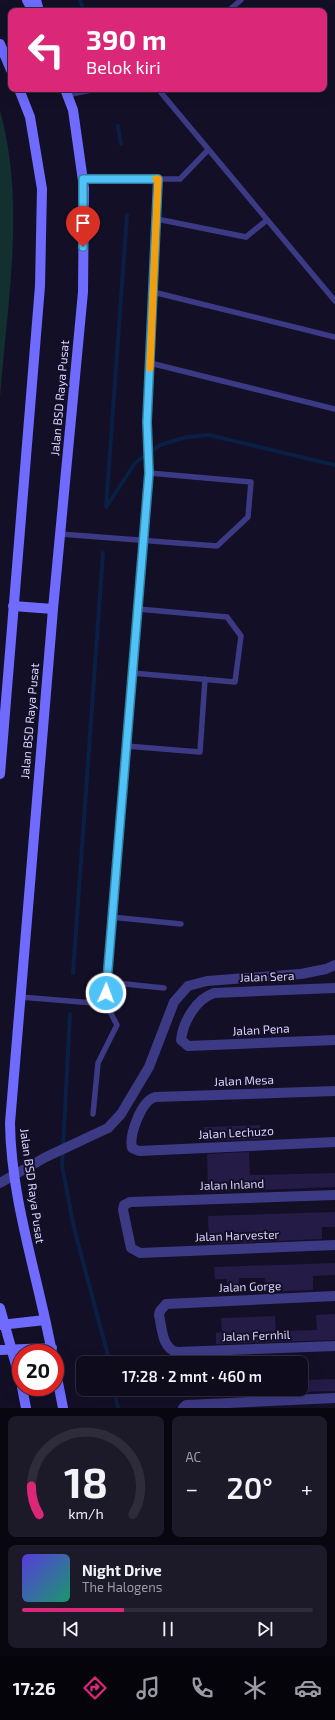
<!DOCTYPE html>
<html lang="id">
<head>
<meta charset="utf-8">
<style>
  :root { --surface:#0e0b1c; --page:#1c1929; --text:#f1f3f6; --muted:#9b9ba3; --line:#2e2b3b; --accent:#db2777 }
  body { margin:0; font-family:"Exo 2",sans-serif; background:var(--page); color:var(--text); height:100vh; display:flex; flex-direction:column; font-size:15px; white-space:nowrap }
  * { box-sizing:border-box; margin:0 }
  p { font-size:13px; color:var(--muted) }
  .icon { flex:none; width:22px; height:22px; fill:none; stroke:currentColor; stroke-width:2; stroke-linecap:round; stroke-linejoin:round }
  .map { position:relative; height:1408px; overflow:hidden }
  .panel { display:flex; flex-direction:column; gap:8px; padding:8px; background:#08060f; flex:1 }
  .panel>* { flex:none }
  .banner { position:absolute; left:8px; top:8px; width:319px; height:84px; border-radius:8px; box-shadow:0 4px 16px #0002,0 0 0 1px var(--line); background:#db2777; color:#fff; overflow:hidden }
  .speed { position:absolute; left:12px; top:1344px; display:flex; gap:8px; font-size:20px; font-weight:700; text-align:center }
  .speed>* { display:grid; place-content:center; width:52px; height:52px; border-radius:50%; background:var(--surface); box-shadow:0 4px 16px #0002,0 0 0 1px var(--line); line-height:1 }
  .speed .limit { border:6px solid #d22; background:#fff; color:#111 }
  .pin { position:absolute; display:grid; place-items:center; width:34px; height:34px; color:#fff; margin:-41px -17px; border-radius:50% 50% 50% 0; rotate:-45deg; box-shadow:0 0 4px #0007 }
  .pin .icon { rotate:45deg }
  .me { position:absolute; width:44px; margin:-22px; rotate:2deg; stroke-linejoin:round; filter:drop-shadow(0 0 3px #0008) }
  .turn { display:flex; align-items:center; gap:14px; height:84px; padding:0 12px; font-size:18px }
  .turn .icon { width:52px; height:52px; stroke-width:2.5 }
  .turn b { display:block; font-size:28px; line-height:34px }
  .big { font-size:30px; font-weight:600; line-height:1.1 }
  .panel .card { flex:1; display:flex; flex-direction:column; justify-content:center; gap:6px; min-width:0; padding:0 14px; border-radius:8px; background:var(--page) }
  .panel .dial { align-items:center; gap:0 }
  .dial svg { height:104px; overflow:visible; fill:none; stroke:var(--line); stroke-width:7; stroke-linecap:round; text-anchor:middle }
  .dial text { fill:var(--text); stroke:none }
  .song { display:flex; align-items:center; gap:12px }
  .cover { width:48px; height:48px; border-radius:6px; background:linear-gradient(135deg,hsl(250 70% 55%),hsl(160 70% 35%)) }
  .played { height:4px; border-radius:2px; background:linear-gradient(90deg,var(--accent) 35%,var(--line) 35%) }
  .keys { display:flex; justify-content:space-around; direction:ltr }
  .heat { display:flex; justify-content:space-between; align-items:center; font-size:22px; direction:ltr }
  .panel .tiles { flex:1; display:grid; gap:8px; grid-template-columns:1fr 1fr }
  .card:last-child { grid-column:span 2 }
  .trip { position:absolute; left:76px; top:1356px; width:232px; height:40px; border-radius:8px; background:var(--surface); box-shadow:0 4px 16px #0002,0 0 0 1px var(--line); font-weight:600; line-height:40px; text-align:center }
  .menu { display:flex; height:64px; justify-content:space-around; align-items:center; background:#06040b; color:var(--muted) }
  .menu .icon { width:28px; height:28px }
  .menu .active { color:var(--accent) }
  .menu b { font-size:18px; color:var(--text) }
  .map>svg:first-child { display:block }
  .green { fill:#12302f }
  .lines { fill:none; stroke-linecap:round; stroke-linejoin:round }
  .stream { stroke:#0a1f44; stroke-width:4 }
  .building { fill:#241b47 }
  .service { stroke:#3d3a85; stroke-width:5.5 }
  .minor { stroke:#3d3a85; stroke-width:10 }
  .tertiary { stroke:#3d3a85; stroke-width:10 }
  .secondary { stroke:#6f6bff; stroke-width:10 }
  .route-casing { stroke:#337fa1; stroke-width:10 }
  .route { stroke:#4fc3f7; stroke-width:7 }
  .slow { stroke:#f59e0b; stroke-width:7 }
  .labels { text-anchor:middle; stroke-width:4; stroke-linejoin:round; paint-order:stroke }
  .street-label { font-size:12px; fill:#d9d4ff; stroke:#130f26 }
</style>
</head>
<body>
<div class="map">
<svg width="335" height="1408" viewBox="0 0 335 1408">
  <rect width="100%" height="100%" fill="#130f26"/>
  <path class="green" d="M0,111C26,204 7,303 0,398Z"/>
  <g class="lines">
    <path class="stream" d="M80,0L84,11
      M118,126L121,144
      M107,506L135,463L160,445L187,437L209,435L335,465
      M106,507L127,215
      M73,973L103,553
      M70,1014L62,1166L74,1228L110,1363
      M114,1389L118,1408"/>
  </g>
  <path class="building" d="M260,1125L261,1139L205,1141L204,1127Z
    M249,1152L250,1175L335,1173V1187L208,1192L207,1154Z
    M335,1212V1227H322V1239L209,1244L208,1216Z
    M335,1263V1275L313,1276V1290L265,1292V1278H239V1292L227,1293V1279H215L214,1267Z
    M335,1314V1340L216,1344V1333L222,1332L221,1318L275,1316L276,1331L317,1330L316,1315Z
    M335,1379V1391L301,1392V1380Z"/>
  <g class="lines">
    <path class="service" d="M228,11L241,0
      M158,89L335,301
      M67,95L96,89
      M83,179H180L208,150
      M157,219L246,237L267,220
      M153,292L335,337
      M150,363L335,409
      M60,534L217,546L248,517L251,482L149,473
      M132,673L235,682L241,636L227,617L138,609
      M126,746L200,752L205,679
      M111,917L181,924
      M106,982L164,988
      M20,997L106,1004
      M93,1114L98,1063L117,1025L106,1004V982L149,473L147,422L158,179"/>
    <path class="minor" d="M335,988L214,993C196,999 183,1022 181,1040L188,1046L335,1040
      M335,1091L155,1097C141,1101 129,1135 132,1148L139,1151L335,1142
      M335,1195L130,1202L124,1205L123,1210L131,1248L140,1253L335,1245
      M335,1296L166,1304L160,1311L159,1315C162,1328 162,1349 177,1352L335,1346
      M183,1408L186,1405L335,1398"/>
    <path class="tertiary" d="M0,1183L46,1157L108,1128L121,1114L149,1067L174,1002L188,986L207,981L301,974L326,969L335,965"/>
    <path class="secondary" d="M27,0L33,11
      M36,0L39,11
      M0,44L11,70
      M13,606L53,609
      M0,774L40,286L42,189L30,117L19,89
      M0,1308L21,1383
      M0,1325L45,1320
      M0,1350L52,1348
      M52,1353C38,1276 11,1201 10,1123L53,609L83,292L84,188L73,110L65,89
      M55,1367L63,1408
      M22,1387L26,1408"/>
  </g>
  <g class="lines">
    <defs>
      <path id="route" d="M83,247V179H158L147,422L149,473L106,993"/>
    </defs>
    <use href="#route" class="route-casing"/>
    <use href="#route" class="route"/>
    <path class="slow" d="M150,368L158,179H156"/>
  </g>
  <g class="labels">
    <g class="street-label">
      <text transform="translate(60 398) rotate(-85)" y="4">Jalan BSD Raya Pusat</text>
      <text transform="translate(30 721) rotate(-85)" y="4">Jalan BSD Raya Pusat</text>
      <text transform="translate(267 977) rotate(-2)" y="4">Jalan Sera</text>
      <text transform="translate(261 1030) rotate(-3)" y="4">Jalan Pena</text>
      <text transform="translate(244 1081) rotate(-2)" y="4">Jalan Mesa</text>
      <text transform="translate(236 1133) rotate(-3)" y="4">Jalan Lechuzo</text>
      <text transform="translate(232 1185) rotate(-2)" y="4">Jalan Inland</text>
      <text transform="translate(32 1186) rotate(82)" y="4">Jalan BSD Raya Pusat</text>
      <text transform="translate(237 1236) rotate(-2)" y="4">Jalan Harvester</text>
      <text transform="translate(250 1287) rotate(-2)" y="4">Jalan Gorge</text>
      <text transform="translate(256 1336) rotate(-2)" y="4">Jalan Fernhil</text>
    </g>
  </g>
</svg>
<div class="speed"><div class="limit">20</div></div>
<div class="pin" style="left:83px;top:247px;background:#d93025"><svg class="icon" aria-label="arrive" viewBox="0 0 24 24"><path d="M6 21V4h12l-3 4 3 4H6"/></svg></div>
<svg class="me" style="left:106px;top:993px" viewBox="-20 -20 40 40"><circle r="17" fill="#4fc3f7" stroke="#fff" stroke-width="3"/><path d="M0-11L8 9 0 5-8 9z" fill="#fff"/></svg>
<div class="trip">17:28 · 2 mnt · 460 m</div>
<div class="banner">
<div class="turn"><svg class="icon" aria-label="left" viewBox="0 0 24 24"><path d="M17 20v-9H6M10 6l-5 5 5 5"/></svg><div><b>390 m</b>Belok kiri</div></div>
</div>
</div>
<section class="panel">
<div class="tiles">
<div class="card dial"><svg viewBox="0 0 100 80">
<path d="M14 69A42 42 0 1 1 86 69"/>
<path d="M14 69A42 42 0 0 1 8 47" stroke="#db2777"/>
<text x="50" y="56" font-size="32" font-weight="700">18</text>
<text x="50" y="72" font-size="11">km/h</text>
</svg></div>
<div class="card"><p>AC</p>
<div class="heat"><a>−</a><b class="big">20°</b><a>+</a></div>
</div>
<div class="card">
<div class="song"><i class="cover"></i><div><b>Night Drive</b><p>The Halogens</p></div></div>
<div class="played"></div>
<div class="keys"><svg class="icon" aria-label="previous" viewBox="0 0 24 24"><path d="M18 5L8 12l10 7zM5 5v14"/></svg><svg class="icon" aria-label="pause" viewBox="0 0 24 24"><path d="M8 5v14M16 5v14"/></svg><svg class="icon" aria-label="next" viewBox="0 0 24 24"><path d="M6 5l10 7-10 7zM19 5v14"/></svg></div>
</div>
</div>
</section>
<nav class="menu">
<b>17:26</b>
<svg class="icon active" aria-label="directions" viewBox="0 0 24 24"><path d="M12 3l9 9-9 9-9-9zM9 14v-3h6M13 9l2 2-2 2"/></svg>
<svg class="icon" aria-label="music" viewBox="0 0 24 24"><path d="M9 18V5l10-2v13"/><circle cx="6" cy="18" r="3"/><circle cx="16" cy="16" r="3"/></svg>
<svg class="icon" aria-label="phone" viewBox="0 0 24 24"><path d="M5 4h4l2 5-3 2q2 4 5 5l2-3 5 2v4C11 20 4 13 5 4z"/></svg>
<svg class="icon" aria-label="climate" viewBox="0 0 24 24"><path d="M12 3v18M4 7l16 10M4 17L20 7"/></svg>
<svg class="icon" aria-label="car" viewBox="0 0 24 24"><path d="M5 17H2v-5l4-1 3-4h7l3 4 3 1v5h-3M9 17h6M6 11h13"/><circle cx="7" cy="17" r="2"/><circle cx="17" cy="17" r="2"/></svg>
</nav>
</body>
</html>
